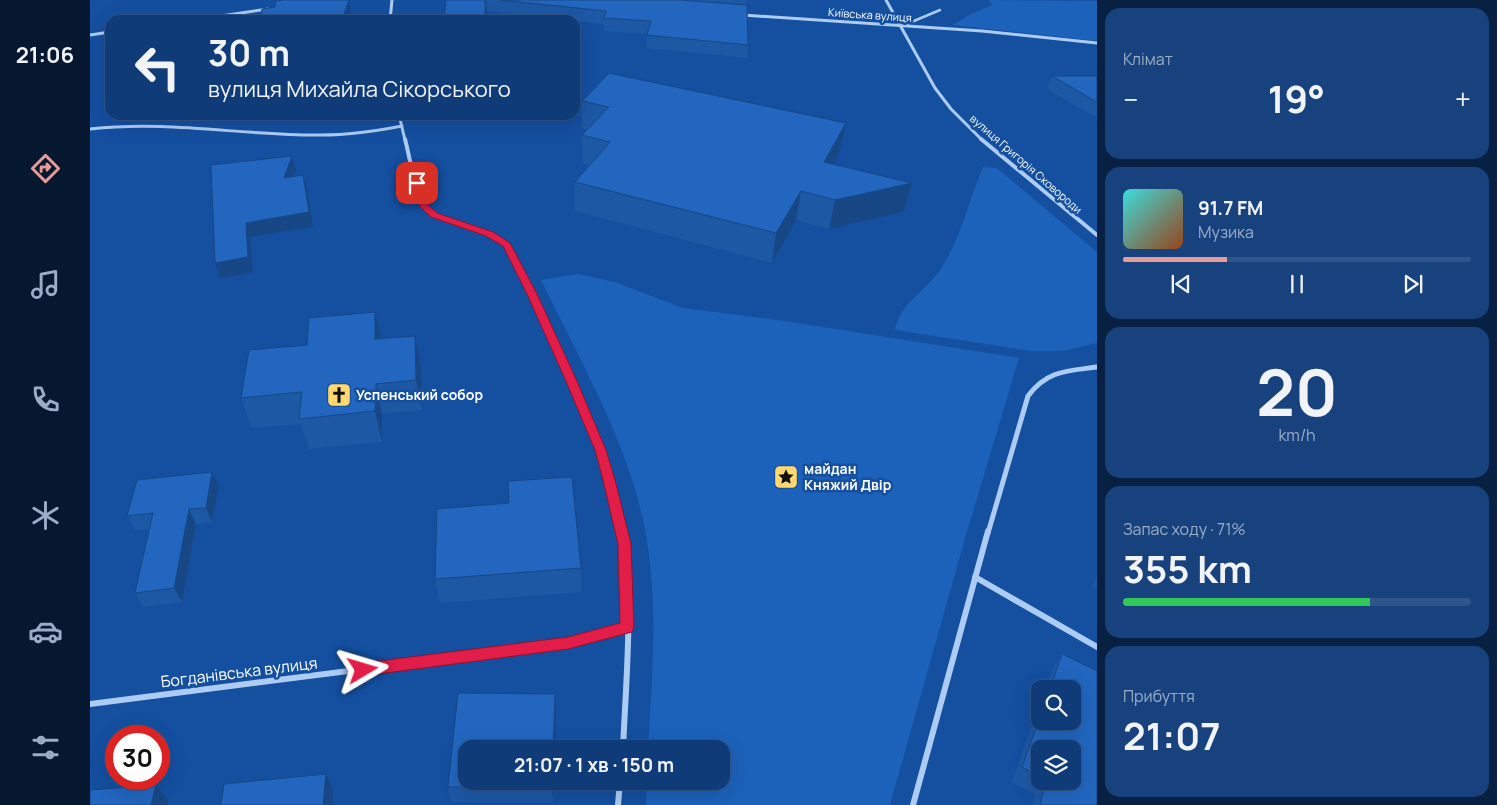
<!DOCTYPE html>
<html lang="uk">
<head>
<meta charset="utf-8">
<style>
  :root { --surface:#0f3b78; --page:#18427d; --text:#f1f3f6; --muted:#9badc6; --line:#2f558a; --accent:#e69b98 }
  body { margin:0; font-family:Manrope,sans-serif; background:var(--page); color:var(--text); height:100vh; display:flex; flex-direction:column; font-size:19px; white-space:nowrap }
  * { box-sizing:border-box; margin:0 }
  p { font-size:16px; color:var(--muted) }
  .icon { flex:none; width:28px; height:28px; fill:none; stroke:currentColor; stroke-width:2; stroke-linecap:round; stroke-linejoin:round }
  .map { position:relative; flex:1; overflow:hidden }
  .panel { display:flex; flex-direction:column; gap:8px; padding:8px; background:#082042; width:400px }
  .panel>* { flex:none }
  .banner { position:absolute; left:15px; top:15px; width:475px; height:105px; border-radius:15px; box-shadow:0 5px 20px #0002,0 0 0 1px var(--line); background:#0f3b78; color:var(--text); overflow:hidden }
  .buttons { position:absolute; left:941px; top:680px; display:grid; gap:10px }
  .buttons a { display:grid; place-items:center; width:50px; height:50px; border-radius:10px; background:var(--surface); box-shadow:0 5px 20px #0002,0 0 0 1px var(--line); font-size:25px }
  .speed { position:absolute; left:15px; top:725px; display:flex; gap:10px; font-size:25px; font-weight:700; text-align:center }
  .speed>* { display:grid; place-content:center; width:65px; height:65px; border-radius:50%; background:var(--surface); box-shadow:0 5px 20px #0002,0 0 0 1px var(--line); line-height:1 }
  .speed .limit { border:8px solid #d22; background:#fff; color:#111 }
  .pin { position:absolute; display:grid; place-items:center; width:42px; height:42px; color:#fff; margin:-21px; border-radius:10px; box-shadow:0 2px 8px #0006 }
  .me { position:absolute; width:55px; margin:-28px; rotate:83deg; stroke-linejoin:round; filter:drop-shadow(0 0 4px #0008) }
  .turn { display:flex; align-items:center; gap:18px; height:105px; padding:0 20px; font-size:22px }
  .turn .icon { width:65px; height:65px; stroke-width:2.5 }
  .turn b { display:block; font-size:35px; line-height:42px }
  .big { font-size:38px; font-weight:700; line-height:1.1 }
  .panel .widget { flex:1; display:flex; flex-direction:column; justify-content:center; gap:8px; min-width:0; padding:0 18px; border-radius:15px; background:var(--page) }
  .panel .dial { align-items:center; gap:0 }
  .dial b { font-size:65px; line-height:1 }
  .song { display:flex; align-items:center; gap:15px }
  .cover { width:60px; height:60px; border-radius:8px; background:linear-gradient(135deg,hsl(180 70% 55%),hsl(20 70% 35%)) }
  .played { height:5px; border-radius:2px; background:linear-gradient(90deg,var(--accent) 30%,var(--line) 30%) }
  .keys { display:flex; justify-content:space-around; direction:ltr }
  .heat { display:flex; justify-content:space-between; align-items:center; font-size:28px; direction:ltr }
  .charge { height:8px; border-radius:4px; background:linear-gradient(90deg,#34c759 71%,var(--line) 0) }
  .trip { position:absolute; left:368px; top:740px; width:272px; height:50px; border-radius:15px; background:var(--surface); box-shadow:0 5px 20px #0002,0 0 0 1px var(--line); font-weight:700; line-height:50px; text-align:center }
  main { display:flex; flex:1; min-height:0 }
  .tab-bar { display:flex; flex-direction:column; width:90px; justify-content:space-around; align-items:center; background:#061830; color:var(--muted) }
  .tab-bar .icon { width:35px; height:35px }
  .tab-bar .on { color:var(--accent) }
  .tab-bar b { font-size:22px; color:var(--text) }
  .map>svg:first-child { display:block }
  .green { fill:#1c61ba }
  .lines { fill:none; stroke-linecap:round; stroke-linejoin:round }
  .service { stroke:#adccf4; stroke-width:2.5 }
  .minor-far3 { stroke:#adccf4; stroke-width:3 }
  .minor-far2 { stroke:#adccf4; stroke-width:4 }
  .minor-far1 { stroke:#adccf4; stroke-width:5 }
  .minor { stroke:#adccf4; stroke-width:6 }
  .wall { fill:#1d58a4; fill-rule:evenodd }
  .shaded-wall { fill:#184786 }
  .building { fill:#2266bf; stroke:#184786 }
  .route { fill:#e11d48; stroke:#92132f }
  .labels { text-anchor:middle; stroke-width:5; stroke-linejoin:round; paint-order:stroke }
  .far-street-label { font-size:11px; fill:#fff; stroke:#144fa0 }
  .poi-label { font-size:14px; font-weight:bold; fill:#fff; stroke:#144fa0; text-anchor:start }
  .near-street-label { font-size:16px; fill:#fff; stroke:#144fa0 }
</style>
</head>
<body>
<main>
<nav class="tab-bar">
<b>21:06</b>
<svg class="icon on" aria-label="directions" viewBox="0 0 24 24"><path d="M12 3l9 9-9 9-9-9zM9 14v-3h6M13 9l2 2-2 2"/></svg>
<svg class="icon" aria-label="music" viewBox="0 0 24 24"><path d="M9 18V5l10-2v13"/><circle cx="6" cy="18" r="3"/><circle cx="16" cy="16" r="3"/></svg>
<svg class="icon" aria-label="phone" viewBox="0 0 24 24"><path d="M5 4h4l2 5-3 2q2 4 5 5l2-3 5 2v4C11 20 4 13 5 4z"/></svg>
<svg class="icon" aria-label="climate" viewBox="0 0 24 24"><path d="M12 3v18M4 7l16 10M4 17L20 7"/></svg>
<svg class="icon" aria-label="car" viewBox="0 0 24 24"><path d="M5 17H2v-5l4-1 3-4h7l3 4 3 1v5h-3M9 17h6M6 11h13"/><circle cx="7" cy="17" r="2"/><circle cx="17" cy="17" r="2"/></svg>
<svg class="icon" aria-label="filters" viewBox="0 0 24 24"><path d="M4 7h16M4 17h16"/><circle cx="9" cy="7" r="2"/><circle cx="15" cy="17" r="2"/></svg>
</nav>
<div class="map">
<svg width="1007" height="805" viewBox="0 0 1007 805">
  <rect width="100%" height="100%" fill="#144fa0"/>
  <path class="green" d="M899,0L1007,1V41L863,25L877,16L902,5Z
    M893,167L907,168L1007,252V343L972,351H941L805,330C809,304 836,291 850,270C871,239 878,201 893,167Z
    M488,274L525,282L593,308L695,321L929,358L874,542L800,805H556L557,781H631V749H558C562,680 568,610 557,541C543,451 490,361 451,280Z"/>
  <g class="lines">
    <path class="service" d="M812,26L850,10"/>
    <path class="minor-far3" d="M796,0L845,88L861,109L892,140
      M652,15L892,31L1007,43
      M104,20L178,9
      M300,20L302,0
      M0,35L20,32
      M309,115L315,140
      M0,129C81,120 153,136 232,135C259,135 286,131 312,126"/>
    <path class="minor-far2" d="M315,139C320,158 324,188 334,205C346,224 396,225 416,245L451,314
      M891,139L1007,235"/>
    <path class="minor-far1" d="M450,313C484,383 520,456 532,533
      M898,533L938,396C957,370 978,371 1007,367"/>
    <path class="minor" d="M532,531C544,603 536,677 533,749
      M885,577L1007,647
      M0,704L478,643L537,627
      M528,805L530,781
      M823,805L898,531"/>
  </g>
  <path class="wall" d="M356,0H657L656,5L658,45L657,58L556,48L557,34L514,31V24L485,21V20H475L397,11Z
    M962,76H1007V118L957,89Z
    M492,101L756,123L750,152L743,164L822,183L814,212L739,229L706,220L682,263L485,211V182L499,165L493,163L492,135L498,130L492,128Z
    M150,115H226L224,119L151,120Z
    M291,339L331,366L332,410L292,414V442L219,449L211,424L162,428L151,398Z
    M129,487L122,522L106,524L92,602L53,607L45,593L59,529L45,530L37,516Z
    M491,568V592L350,603L345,579Z
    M1007,575V588L1002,586Z
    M972,654L1007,671V805H942L945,794L922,782L950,703V721H982V689H955L962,670ZM950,749H982V781H950Z
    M465,694L466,710L376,781H463V802H361L358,787Z"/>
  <path class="shaded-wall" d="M259,0L261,10L257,20H252Z
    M396,0L397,11L396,20H395Z
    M756,123L750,152L728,191L734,162Z
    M202,156L206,170L198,193L194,178Z
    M213,175L217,189L223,227L160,237L163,272L130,278L125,263L156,223Z
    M822,183L814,212L739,229L745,200Z
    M711,191L706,220L682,263L686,233Z
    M285,312L292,343L285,339Z
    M325,336L331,366L332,410L326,380Z
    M286,384L292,414V442L285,411Z
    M122,472L129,487L122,522L116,508Z
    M99,509L106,524L92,602L84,588Z
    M465,694L466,710L465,749H463Z
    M236,774L243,789L242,805H233Z
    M462,781H463V802L462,787Z
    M66,785L78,800L77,805H61Z"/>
  <path class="building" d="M194,0H259L252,20H170L172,9L185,7L186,1Z
    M356,0H395V20H354Z
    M410,0H590L657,5L658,45L557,35L561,21L514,18L516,11Z
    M519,73L756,123L734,162L822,183L745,200L711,191L686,233L485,182L520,142L492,135L519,107L492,101Z
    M962,76H1007V102Z
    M202,156L194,178L213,175L219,212L156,223L158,257L125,263L121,165Z
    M285,312V339L325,336L326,380L286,384L285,411L209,419L212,392L151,398L159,350L217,345L219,318Z
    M122,472L116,508L99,509L84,588L45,593L63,513L37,516L47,480Z
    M482,477L491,568L345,579L347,509L419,503L418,481Z
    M972,654L1007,671V805H950L956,781H982V749H950V777L932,767L950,717V721H982V689H960Z
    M368,693L465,694L463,749H376V781H462V787H358Z
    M236,774L233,805H131L134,784Z
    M66,785L61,805H0V790Z"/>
  <path class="route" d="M324,181H330L339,206L347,213L403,232L420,243L447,294L486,379L516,450L525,480L541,544L544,627L542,632L478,649L273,676L268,675L266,670L268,665L273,663L478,637L530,623L528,544L513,480L505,450L475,379L437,294L413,246L396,236L341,217L330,207L322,183Z"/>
  <defs>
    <symbol id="church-square" viewBox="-11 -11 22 22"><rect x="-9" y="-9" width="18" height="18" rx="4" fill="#ffd870" stroke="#144fa0"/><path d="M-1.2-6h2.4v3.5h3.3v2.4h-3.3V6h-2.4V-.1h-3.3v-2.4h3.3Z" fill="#111"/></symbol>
    <symbol id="sight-square" viewBox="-11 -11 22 22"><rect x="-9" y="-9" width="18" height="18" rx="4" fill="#ffd870" stroke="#144fa0"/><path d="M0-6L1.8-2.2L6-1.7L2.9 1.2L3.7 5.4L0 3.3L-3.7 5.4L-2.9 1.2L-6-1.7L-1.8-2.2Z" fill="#111"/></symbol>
  </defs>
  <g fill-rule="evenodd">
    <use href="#church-square" x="235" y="381" width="28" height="28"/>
    <use href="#sight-square" x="682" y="463" width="28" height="28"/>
  </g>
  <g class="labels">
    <g class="far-street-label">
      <text transform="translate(780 15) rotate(4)" y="4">Київська вулиця</text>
      <text transform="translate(936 164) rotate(41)" y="4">вулиця Григорія Сковороди</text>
    </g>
    <g class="poi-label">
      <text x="266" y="400">Успенський собор</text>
      <text x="714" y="474">майдан<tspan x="714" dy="16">Княжий Двір</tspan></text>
    </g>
    <g class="near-street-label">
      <text transform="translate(149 672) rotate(-7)" y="6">Богданівська вулиця</text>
    </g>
  </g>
</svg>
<div class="buttons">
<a><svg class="icon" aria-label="search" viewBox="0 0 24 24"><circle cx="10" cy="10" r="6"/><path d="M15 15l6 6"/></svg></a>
<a><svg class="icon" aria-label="layers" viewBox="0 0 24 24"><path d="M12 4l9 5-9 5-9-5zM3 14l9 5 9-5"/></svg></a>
</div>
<div class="speed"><div class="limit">30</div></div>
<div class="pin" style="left:327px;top:183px;background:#d93025"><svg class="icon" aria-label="arrive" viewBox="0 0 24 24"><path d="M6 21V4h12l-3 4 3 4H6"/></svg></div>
<svg class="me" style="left:273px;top:670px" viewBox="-20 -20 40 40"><path d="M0-17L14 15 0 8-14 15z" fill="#e11d48" stroke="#fff" stroke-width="4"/></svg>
<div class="trip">21:07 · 1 хв · 150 m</div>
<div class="banner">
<div class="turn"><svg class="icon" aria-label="left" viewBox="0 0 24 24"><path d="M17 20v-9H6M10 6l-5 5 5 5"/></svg><div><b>30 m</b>вулиця Михайла Сікорського</div></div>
</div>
</div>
<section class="panel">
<div class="widget"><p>Клімат</p>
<div class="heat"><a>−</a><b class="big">19°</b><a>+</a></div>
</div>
<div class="widget">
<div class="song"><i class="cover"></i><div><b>91.7 FM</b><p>Музика</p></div></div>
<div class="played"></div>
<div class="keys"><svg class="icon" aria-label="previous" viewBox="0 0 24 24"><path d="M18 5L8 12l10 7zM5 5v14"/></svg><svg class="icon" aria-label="pause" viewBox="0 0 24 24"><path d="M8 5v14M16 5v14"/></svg><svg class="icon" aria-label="next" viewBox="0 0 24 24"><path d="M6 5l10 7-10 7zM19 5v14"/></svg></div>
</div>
<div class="widget dial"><b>20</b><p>km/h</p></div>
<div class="widget"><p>Запас ходу · 71%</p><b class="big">355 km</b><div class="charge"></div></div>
<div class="widget"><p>Прибуття</p><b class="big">21:07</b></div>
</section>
</main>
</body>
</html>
